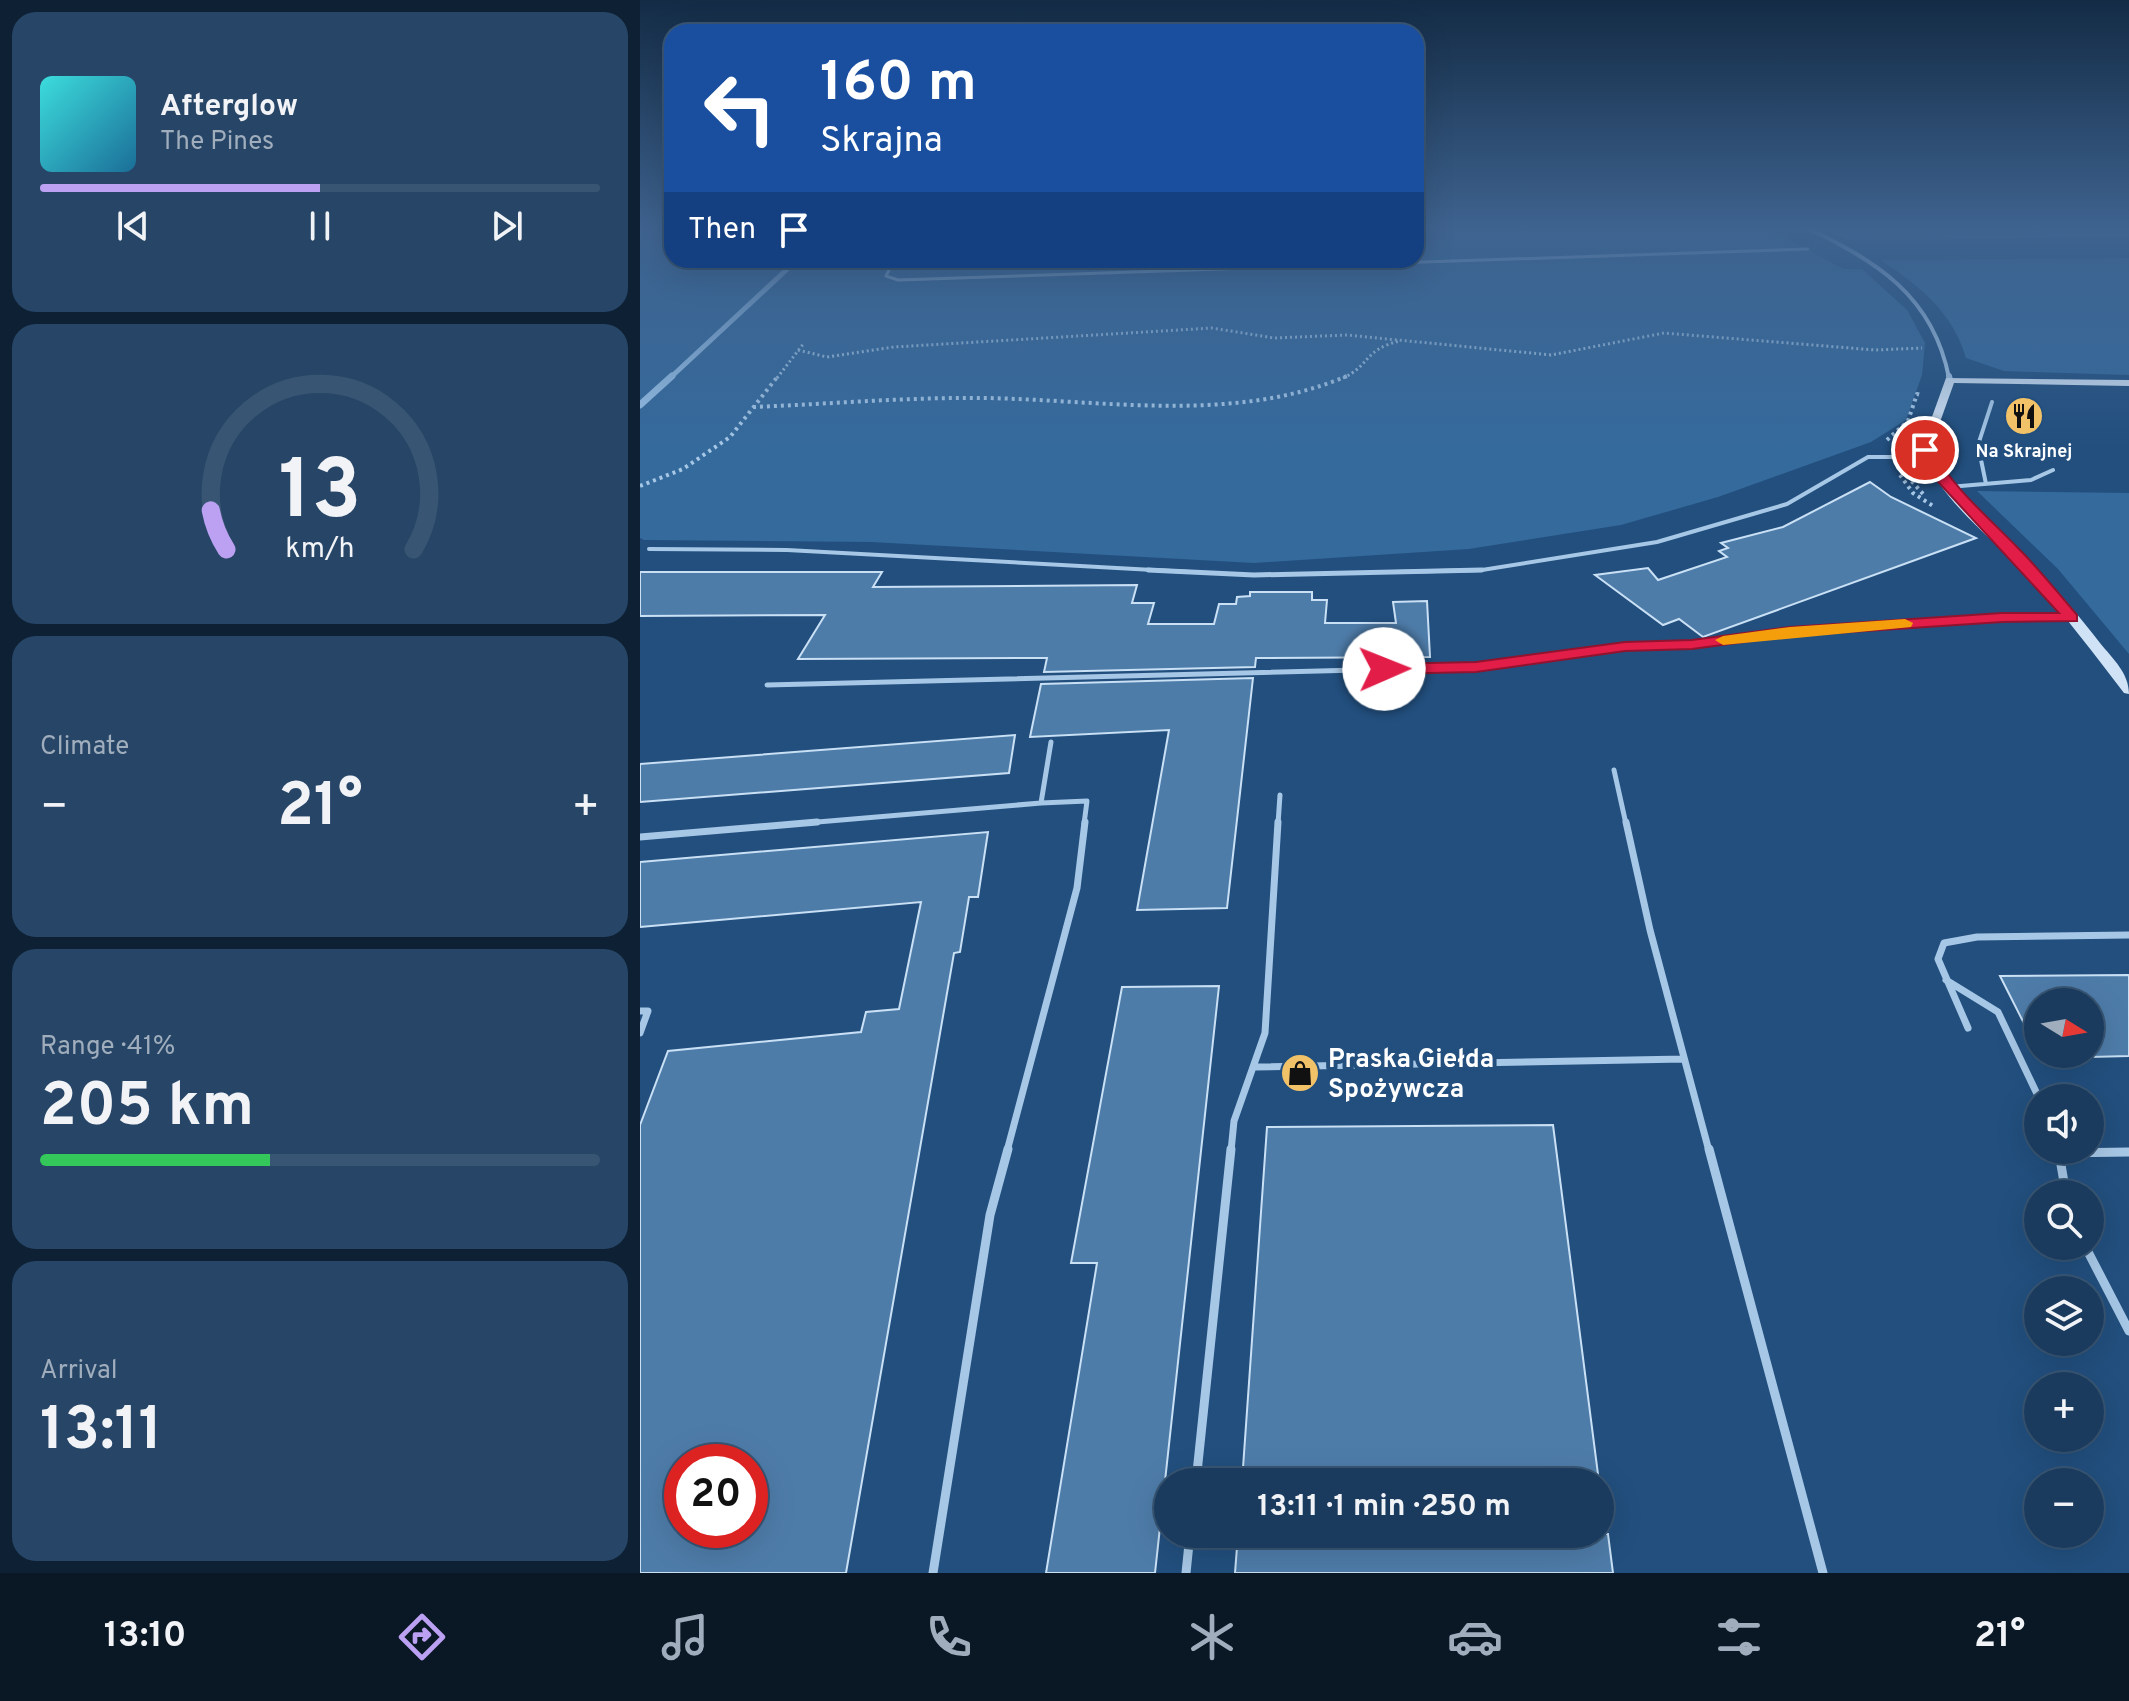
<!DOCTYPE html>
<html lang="en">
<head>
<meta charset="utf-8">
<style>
  :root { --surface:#1a3b5e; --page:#274667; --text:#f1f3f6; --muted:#9fadbc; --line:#385573; --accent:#bca0f2 }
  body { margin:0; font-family:Overpass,sans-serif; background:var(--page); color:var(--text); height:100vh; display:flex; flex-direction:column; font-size:30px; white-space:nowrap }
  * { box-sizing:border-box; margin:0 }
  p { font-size:26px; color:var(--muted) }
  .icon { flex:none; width:44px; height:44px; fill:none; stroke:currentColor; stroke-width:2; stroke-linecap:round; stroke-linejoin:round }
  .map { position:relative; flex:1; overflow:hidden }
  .details { display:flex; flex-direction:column; gap:12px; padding:12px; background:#0e2034; width:640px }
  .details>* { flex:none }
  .hud { position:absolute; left:24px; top:24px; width:760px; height:244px; border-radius:24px; box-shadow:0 8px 32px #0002,0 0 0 2px var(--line); background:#1a4fa0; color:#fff; overflow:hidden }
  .needle { width:52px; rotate:101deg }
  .buttons { position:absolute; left:1384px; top:988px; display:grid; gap:16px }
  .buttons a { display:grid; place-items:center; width:80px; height:80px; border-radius:50%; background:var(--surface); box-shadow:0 8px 32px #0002,0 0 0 2px var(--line); font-size:40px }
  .speed { position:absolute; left:24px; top:1444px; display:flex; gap:16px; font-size:40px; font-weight:700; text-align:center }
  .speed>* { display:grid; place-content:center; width:104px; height:104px; border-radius:50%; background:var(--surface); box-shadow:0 8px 32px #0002,0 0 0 2px var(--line); line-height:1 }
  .speed .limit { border:12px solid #d22; background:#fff; color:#111 }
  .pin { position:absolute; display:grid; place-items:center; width:68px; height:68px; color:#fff; margin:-34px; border:4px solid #fff; border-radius:50%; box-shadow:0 2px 8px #0007 }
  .me { position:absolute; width:88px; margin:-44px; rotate:89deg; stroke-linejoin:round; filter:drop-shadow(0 0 6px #0008) }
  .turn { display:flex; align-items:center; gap:28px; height:168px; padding:0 24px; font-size:36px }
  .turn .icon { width:104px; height:104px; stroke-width:2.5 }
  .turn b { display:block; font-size:56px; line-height:68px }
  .then { display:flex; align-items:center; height:76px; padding:0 24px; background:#0003; gap:16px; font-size:30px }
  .big { font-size:60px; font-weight:700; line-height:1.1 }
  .details .card { flex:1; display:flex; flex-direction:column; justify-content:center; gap:12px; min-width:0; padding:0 28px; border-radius:24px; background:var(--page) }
  .details .dial { align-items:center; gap:0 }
  .dial svg { height:208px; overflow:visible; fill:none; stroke:var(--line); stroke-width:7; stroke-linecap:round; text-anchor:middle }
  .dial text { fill:var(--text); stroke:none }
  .song { display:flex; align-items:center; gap:24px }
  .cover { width:96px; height:96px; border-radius:12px; background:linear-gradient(135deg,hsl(180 70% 55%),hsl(200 70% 35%)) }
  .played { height:8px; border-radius:4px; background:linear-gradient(90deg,var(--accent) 50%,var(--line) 50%) }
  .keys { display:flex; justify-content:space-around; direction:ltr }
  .heat { display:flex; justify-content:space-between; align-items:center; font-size:44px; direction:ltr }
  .charge { height:12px; border-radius:6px; background:linear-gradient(90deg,#34c759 41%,var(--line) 0) }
  .trip { position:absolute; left:514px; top:1468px; width:460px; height:80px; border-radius:40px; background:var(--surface); box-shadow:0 8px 32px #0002,0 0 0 2px var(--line); font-weight:700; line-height:80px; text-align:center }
  .tabs { display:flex; height:128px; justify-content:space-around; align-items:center; background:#0a1826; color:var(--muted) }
  .tabs .icon { width:56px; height:56px }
  .tabs .current { color:var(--accent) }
  .tabs b { font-size:36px; color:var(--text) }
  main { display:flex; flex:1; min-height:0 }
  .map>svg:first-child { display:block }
  .green { fill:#356a9c }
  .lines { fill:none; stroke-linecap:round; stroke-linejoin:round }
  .stream-far1 { stroke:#9ac3e8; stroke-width:5 }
  .stream { stroke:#9ac3e8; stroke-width:7 }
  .building { fill:#4e7ca9; stroke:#c9e0f5; stroke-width:2; fill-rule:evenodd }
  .path-far1 { stroke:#a6c7e6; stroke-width:3; stroke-dasharray:2 3; stroke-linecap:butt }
  .path { stroke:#a6c7e6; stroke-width:4; stroke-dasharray:3 4; stroke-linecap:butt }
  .lane-far4 { stroke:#a6c7e6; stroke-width:3 }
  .lane-far3 { stroke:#a6c7e6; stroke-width:4 }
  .lane-far2 { stroke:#a6c7e6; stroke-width:5 }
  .lane-far1 { stroke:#a6c7e6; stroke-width:7 }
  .lane { stroke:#a6c7e6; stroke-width:9 }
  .street-far1 { stroke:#a6c7e6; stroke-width:4 }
  .street { stroke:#a6c7e6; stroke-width:6 }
  .secondary { fill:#d0e2f5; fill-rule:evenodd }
  .route { fill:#e11d48; stroke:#92132f; stroke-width:2 }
  .slow { fill:#f59e0b }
  .labels { text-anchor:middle; stroke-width:8; stroke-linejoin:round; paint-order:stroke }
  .far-poi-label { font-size:18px; font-weight:bold; fill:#fff; stroke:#224f7e }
  .near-poi-label { font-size:26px; font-weight:bold; fill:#fff; stroke:#224f7e; text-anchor:start }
</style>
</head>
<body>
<main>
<section class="details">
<div class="card">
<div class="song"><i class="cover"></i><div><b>Afterglow</b><p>The Pines</p></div></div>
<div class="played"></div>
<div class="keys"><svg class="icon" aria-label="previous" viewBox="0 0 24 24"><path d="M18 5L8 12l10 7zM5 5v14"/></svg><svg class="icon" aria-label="pause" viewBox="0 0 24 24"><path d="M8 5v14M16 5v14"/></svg><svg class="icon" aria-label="next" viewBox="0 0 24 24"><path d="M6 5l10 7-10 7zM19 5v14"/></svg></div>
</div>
<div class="card dial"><svg viewBox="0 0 100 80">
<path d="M14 69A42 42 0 1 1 86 69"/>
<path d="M14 69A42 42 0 0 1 8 54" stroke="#bca0f2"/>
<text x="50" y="56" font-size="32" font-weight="700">13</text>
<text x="50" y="72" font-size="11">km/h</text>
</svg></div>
<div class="card"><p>Climate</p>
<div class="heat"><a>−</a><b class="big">21°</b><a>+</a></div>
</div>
<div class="card"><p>Range · 41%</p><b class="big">205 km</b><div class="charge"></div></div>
<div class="card"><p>Arrival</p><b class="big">13:11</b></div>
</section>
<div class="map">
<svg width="1489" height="1573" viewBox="0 0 1489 1573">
  <rect width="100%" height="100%" fill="#224f7e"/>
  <path class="green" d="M0,227H32V260H776V227H1124L1204,269H1222L1267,310L1285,343L1282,375L1266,420L1231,442L1078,497L981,525L829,549L614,563L231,542L4,540L0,538Z
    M1181,227H1489V238L1207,240Z
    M1489,258V375L1364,371L1326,358C1313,312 1279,286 1241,260Z
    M1337,491L1489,493V654L1418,569Z"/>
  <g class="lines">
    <path class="stream-far1" d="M30,378L157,260"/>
    <path class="stream" d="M0,405L32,376"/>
  </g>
  <path class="building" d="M1230,482L1251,497L1336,538L1063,637L1039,619L1023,625L955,575L1008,568L1018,580L1087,557L1079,551L1088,548L1081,543L1143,527Z
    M0,572H242L233,587L497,585L492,603H514L508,624H574L579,604H596L597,597L610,596V592H672V600H687L685,623H756L753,602L787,601L790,657L616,658L615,667L404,672L407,658L158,659L185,615L0,616Z
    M613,678L587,908L497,910L529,730L390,737L401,684Z
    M375,735L369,773L0,802V764Z
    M348,832L338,897H329L320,952L314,953L206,1573H0V1125L28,1051L221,1032L226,1012L259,1009L281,902L0,927V862ZM42,1462H110V1530H42Z
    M1489,975V1056L1450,1057V1002H1398V1051L1360,976Z
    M579,986L515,1573H406L457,1263H431L482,987Z
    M913,1125L959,1482H602L627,1127Z
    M598,1534H968L973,1573H595Z"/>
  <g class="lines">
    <path class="path-far1" d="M158,350L187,357L254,347L572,328L634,338L707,335L911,355L1024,333L1235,350L1282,348
      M137,378L164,343
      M703,378C730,366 724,349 760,341"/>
    <path class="path" d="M113,407C190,404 268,397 345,398C465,400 594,424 707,376
      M1247,440L1268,421L1277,394L1281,395
      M1260,475L1273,493L1293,506
      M1267,476L1284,495
      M0,486L43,469L90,437L138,376"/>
    <path class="lane-far4" d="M254,260L246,276L258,280L1168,249"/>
    <path class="lane-far3" d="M1346,484L1338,445L1352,402
      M1309,487L1391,480L1413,470
      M9,549L147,550L550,572
      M753,572L842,570L1017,542L1147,504L1228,457H1287"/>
    <path class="lane-far2" d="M508,570L614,575L842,570
      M127,685L836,667L985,646L1052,644L1150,631L1362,617L1432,618
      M974,770L986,824
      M401,803L447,801L444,824
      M154,824L401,803L411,742
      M638,824L640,795"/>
    <path class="lane-far1" d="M986,822L1010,930L1069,1151
      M0,837L177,822
      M1306,980L1358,1012L1399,1098
      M0,1011H8L0,1033
      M1328,1028L1298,959L1304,943L1337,937L1489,935
      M614,1067L1044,1059
      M367,1151L437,888L445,822
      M591,1151L594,1121L625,1033L638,822"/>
    <path class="lane" d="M1069,1149L1183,1573
      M1418,1150L1419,1153L1489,1152
      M1419,1153L1426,1194
      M1445,1246L1489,1331
      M556,1482L591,1149
      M293,1573L350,1215L368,1149
      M546,1573L550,1534"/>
    <path class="street-far1" d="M1165,227C1236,261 1293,295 1309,378"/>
    <path class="street" d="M1309,376L1310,380"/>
    <path class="secondary" d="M1306,378L1489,380V386L1314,383L1290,450C1313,498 1359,532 1396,569C1419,592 1440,617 1460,643C1473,659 1489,673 1489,694L1484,693C1453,653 1422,611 1387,574C1349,536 1302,501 1280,450Z"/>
  </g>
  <linearGradient id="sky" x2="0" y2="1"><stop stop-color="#132b45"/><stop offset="0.51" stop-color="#3e638f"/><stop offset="1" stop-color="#3e638f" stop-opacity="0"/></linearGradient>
  <rect width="1489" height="447" fill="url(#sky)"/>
  <path class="route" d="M1285,446L1290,447C1313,488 1347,516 1379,549C1400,570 1418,593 1437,615V621L1362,622L1150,636L1052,649L985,651L836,672L744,674L736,669L744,664L836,662L985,642L1052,640L1150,627L1362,613H1419L1289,472L1279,450Z"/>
  <path class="slow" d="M1265,619L1273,623L1271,627L1083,645L1075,640L1083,636L1150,627Z"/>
  <defs>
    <symbol id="restaurant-disc" viewBox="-11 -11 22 22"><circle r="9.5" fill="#f2c268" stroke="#224f7e"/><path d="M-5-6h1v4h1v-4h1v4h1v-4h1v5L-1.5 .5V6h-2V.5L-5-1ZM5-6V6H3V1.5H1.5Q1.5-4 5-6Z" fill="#111"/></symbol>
    <symbol id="shop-disc" viewBox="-11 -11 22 22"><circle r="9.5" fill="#f2c268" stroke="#224f7e"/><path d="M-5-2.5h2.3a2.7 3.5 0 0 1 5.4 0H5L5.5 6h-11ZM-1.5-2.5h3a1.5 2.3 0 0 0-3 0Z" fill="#111"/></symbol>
  </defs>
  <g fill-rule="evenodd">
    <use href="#restaurant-disc" x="1362" y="394" width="44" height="44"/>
    <use href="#shop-disc" x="638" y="1051" width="44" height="44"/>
  </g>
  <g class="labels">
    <g class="far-poi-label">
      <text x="1384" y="457">Na Skrajnej</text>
    </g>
    <g class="near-poi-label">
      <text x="688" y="1067">Praska Giełda<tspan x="688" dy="30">Spożywcza</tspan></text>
    </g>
  </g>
</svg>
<div class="buttons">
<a><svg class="needle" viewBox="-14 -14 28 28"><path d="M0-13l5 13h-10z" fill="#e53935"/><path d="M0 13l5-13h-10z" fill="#9fadbc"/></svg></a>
<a><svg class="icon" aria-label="sound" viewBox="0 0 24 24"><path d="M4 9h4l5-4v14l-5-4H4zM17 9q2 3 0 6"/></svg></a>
<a><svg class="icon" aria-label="search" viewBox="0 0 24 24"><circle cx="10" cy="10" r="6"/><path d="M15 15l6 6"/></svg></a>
<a><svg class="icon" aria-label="layers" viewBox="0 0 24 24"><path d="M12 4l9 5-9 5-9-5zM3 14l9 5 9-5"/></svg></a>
<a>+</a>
<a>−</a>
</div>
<div class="speed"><div class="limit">20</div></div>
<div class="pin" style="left:1285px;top:450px;background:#d93025"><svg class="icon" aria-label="arrive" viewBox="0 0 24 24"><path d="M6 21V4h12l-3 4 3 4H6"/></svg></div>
<svg class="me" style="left:744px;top:669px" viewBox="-20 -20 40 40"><circle r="19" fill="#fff"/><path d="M0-13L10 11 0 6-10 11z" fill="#e11d48"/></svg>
<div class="trip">13:11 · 1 min · 250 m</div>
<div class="hud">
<div class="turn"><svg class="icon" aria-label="left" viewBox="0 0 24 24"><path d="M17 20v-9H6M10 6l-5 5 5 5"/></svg><div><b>160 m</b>Skrajna</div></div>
<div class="then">Then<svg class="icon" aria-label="arrive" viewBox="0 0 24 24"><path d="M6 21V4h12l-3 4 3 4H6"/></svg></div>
</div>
</div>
</main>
<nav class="tabs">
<b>13:10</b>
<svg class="icon current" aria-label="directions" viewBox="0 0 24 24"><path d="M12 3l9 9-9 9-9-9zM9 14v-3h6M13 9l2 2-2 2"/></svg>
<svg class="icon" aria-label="music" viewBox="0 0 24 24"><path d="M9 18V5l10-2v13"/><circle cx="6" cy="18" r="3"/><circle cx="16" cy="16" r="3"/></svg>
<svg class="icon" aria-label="phone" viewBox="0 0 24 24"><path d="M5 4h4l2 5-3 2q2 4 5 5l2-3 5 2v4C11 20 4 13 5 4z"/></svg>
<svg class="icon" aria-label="climate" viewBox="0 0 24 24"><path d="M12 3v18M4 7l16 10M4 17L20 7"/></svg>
<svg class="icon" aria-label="car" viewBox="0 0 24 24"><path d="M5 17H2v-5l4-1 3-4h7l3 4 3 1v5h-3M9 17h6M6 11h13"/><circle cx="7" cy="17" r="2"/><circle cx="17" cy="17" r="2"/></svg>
<svg class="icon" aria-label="filters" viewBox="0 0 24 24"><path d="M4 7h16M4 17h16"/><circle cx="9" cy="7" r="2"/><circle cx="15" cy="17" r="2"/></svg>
<b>21°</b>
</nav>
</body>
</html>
